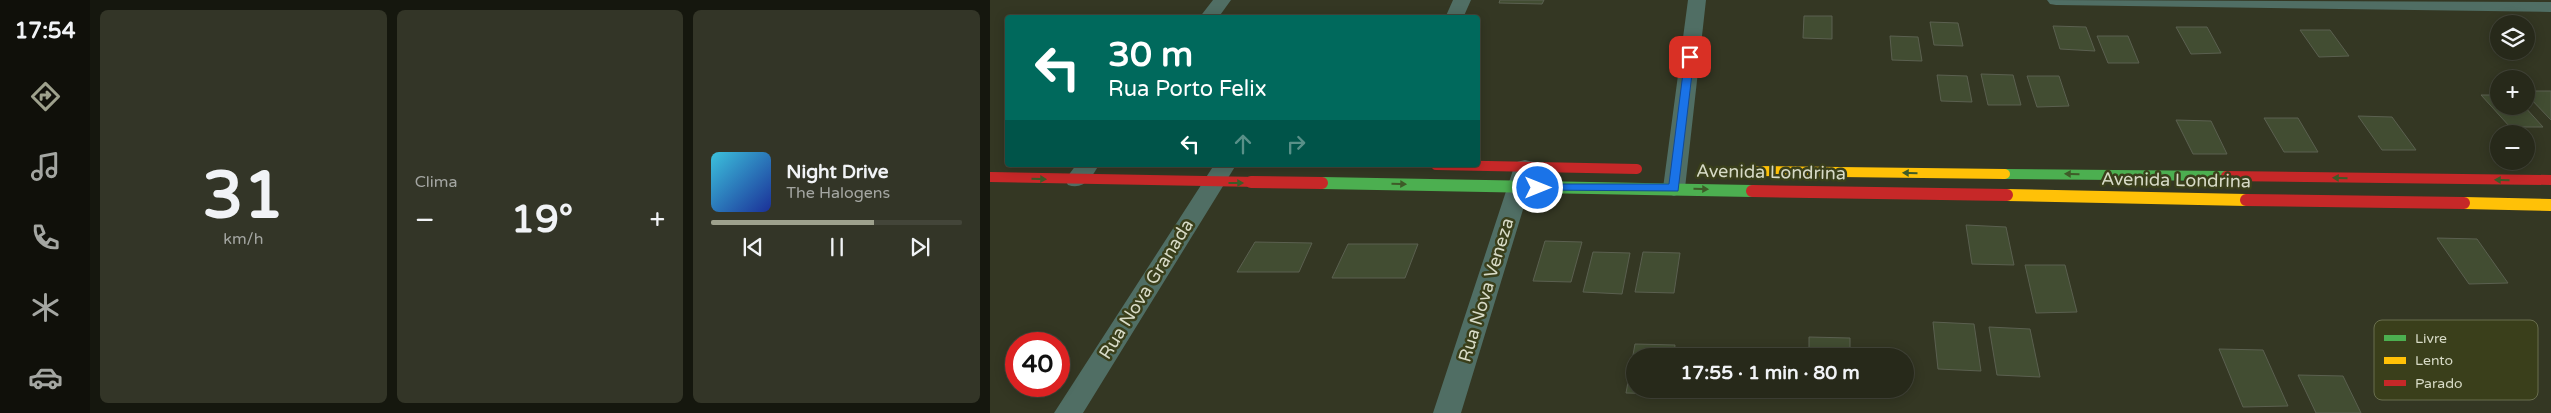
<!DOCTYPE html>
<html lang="pt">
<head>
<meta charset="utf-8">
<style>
  :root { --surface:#27291a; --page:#333527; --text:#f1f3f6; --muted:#a4a6a2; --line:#434539; --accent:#9ea18d }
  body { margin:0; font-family:"Varela Round",sans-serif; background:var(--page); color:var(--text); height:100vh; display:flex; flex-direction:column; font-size:19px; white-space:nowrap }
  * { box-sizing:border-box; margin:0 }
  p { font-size:16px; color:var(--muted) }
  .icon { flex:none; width:28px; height:28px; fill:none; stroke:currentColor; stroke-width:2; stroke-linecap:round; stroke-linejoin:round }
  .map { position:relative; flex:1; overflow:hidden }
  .side { display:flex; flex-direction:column; gap:10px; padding:10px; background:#15170e; width:900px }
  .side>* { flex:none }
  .hud { position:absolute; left:15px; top:15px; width:475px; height:152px; border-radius:5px; box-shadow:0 2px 12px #0003,0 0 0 1px var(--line); background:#00695c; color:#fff; overflow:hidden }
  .buttons { position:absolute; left:1500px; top:15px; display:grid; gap:10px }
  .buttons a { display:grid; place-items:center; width:45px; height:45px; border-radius:50%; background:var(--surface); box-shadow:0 2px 12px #0003,0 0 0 1px var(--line); font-size:25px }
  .speed { position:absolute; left:15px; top:332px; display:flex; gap:10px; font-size:25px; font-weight:700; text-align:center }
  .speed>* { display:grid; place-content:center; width:65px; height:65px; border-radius:50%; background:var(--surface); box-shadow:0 2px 12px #0003,0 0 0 1px var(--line); line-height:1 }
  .speed .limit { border:8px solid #d22; background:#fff; color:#111 }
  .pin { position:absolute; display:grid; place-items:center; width:42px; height:42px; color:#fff; margin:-21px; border-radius:10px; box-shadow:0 2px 8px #0006 }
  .me { position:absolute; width:55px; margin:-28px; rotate:90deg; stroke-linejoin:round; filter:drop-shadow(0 0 4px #0008) }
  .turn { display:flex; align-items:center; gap:18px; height:105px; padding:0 20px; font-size:22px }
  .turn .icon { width:65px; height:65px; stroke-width:2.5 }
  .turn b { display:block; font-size:35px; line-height:42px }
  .lanes { display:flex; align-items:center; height:48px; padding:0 20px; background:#0003; justify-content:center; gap:25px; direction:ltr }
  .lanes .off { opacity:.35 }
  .big { font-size:38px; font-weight:700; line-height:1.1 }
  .side .card { flex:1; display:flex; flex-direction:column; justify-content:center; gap:8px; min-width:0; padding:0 18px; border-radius:8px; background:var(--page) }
  .side .dial { align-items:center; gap:0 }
  .dial b { font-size:65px; line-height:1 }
  .song { display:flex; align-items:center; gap:15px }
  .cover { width:60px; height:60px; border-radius:8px; background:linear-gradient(135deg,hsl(190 70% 55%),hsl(230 70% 35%)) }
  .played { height:5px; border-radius:2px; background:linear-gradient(90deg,var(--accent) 65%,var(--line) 65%) }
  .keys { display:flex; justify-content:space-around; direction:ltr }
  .heat { display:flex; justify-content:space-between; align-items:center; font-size:28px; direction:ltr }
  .side .tiles { flex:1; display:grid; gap:10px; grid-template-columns:repeat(3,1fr) }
  .trip { position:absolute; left:636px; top:348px; width:288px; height:50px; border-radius:25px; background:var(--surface); box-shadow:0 2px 12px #0003,0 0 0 1px var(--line); font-weight:700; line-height:50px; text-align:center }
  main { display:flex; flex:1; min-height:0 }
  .tab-bar { display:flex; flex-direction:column; width:90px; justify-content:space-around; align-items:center; background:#10100a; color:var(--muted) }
  .tab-bar .icon { width:35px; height:35px }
  .tab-bar .active { color:var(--accent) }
  .tab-bar b { font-size:22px; color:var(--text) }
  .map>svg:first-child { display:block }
  .building { fill:#424d32; stroke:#5b6050 }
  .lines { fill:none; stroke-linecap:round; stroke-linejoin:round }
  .street { fill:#506e64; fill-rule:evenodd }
  .fast-far1 { stroke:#4caf50; stroke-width:10 }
  .fast { stroke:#4caf50; stroke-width:12 }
  .slow-far1 { stroke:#ffc107; stroke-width:10 }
  .slow { stroke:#ffc107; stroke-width:12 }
  .jam-far1 { stroke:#c62828; stroke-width:10 }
  .jam { stroke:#c62828; stroke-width:12 }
  .oneway { fill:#3e5b28 }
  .route { fill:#1a73e8; stroke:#114b97 }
  .labels { text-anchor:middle; stroke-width:5; stroke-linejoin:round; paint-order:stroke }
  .street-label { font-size:18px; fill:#d7dac6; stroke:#3a3f1b }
  .key { fill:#3a3f1b; stroke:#696e4e; stroke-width:1 }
  .key-label { font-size:14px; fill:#d7dac6 }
</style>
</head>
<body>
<main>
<nav class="tab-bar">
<b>17:54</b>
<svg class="icon active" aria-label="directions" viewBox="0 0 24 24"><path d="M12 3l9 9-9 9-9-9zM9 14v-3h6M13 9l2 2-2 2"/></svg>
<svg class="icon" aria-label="music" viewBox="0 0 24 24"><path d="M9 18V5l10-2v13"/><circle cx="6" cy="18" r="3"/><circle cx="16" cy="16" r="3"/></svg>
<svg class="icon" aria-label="phone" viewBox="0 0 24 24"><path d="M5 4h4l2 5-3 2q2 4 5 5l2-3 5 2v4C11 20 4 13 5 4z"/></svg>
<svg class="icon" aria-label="climate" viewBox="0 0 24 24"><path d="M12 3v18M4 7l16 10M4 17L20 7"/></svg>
<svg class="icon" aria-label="car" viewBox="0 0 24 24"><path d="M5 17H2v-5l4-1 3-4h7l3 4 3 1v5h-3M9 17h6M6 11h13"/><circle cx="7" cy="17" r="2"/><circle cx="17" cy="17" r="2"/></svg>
</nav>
<section class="side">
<div class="tiles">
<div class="card dial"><b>31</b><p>km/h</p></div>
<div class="card"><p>Clima</p>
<div class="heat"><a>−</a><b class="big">19°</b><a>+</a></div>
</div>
<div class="card">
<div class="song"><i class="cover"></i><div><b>Night Drive</b><p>The Halogens</p></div></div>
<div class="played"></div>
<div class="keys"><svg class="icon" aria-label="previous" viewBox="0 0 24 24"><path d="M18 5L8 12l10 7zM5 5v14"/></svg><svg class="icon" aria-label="pause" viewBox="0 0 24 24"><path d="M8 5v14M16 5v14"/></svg><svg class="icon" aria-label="next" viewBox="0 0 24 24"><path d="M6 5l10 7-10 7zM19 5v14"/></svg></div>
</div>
</div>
</section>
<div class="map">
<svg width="1561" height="413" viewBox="0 0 1561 413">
  <rect width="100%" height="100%" fill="#343723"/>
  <path class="building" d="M510,0H554L552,4L509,3Z
    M814,16H842V39L813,38Z
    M940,22L968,23L973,46L944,45Z
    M1063,26L1096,27L1105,51L1070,49Z
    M1186,27H1217L1231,53L1201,54Z
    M1310,30H1340L1359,56L1329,57Z
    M900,36L928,37L932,61L902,60Z
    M1107,36H1138L1149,63H1118Z
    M991,74L1023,75L1031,105H998Z
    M947,75L977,76L982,102L951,101Z
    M1037,76H1069L1079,106L1047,107Z
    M1536,91H1561V120L1536,94Z
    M1491,95H1509V106H1534L1553,127H1520Z
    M1368,116L1402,117L1426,150H1392Z
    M1274,118H1308L1328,152H1294Z
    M1186,120L1221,121L1237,154H1203Z
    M976,225L1016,227L1024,265L982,264Z
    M1447,238L1487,239L1518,283L1479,284Z
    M555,241L592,242L581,282L543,281Z
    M265,242L322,243L309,272H247Z
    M358,244H428L415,278H342Z
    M603,252L640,253L632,294L593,292Z
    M653,252L690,253L684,293L645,292Z
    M1035,265H1075L1087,312L1046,313Z
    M943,322L984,324L991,371L948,369Z
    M999,327L1040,329L1050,377L1007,375Z
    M819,337L860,338V356H819Z
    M645,344L685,345L684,356H645V389H679L678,394L636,393Z
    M1229,349L1273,350L1298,406L1253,407Z
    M1308,375L1353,376L1371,413H1326Z"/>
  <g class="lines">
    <path class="street" d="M223,0H241L228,18H209Z
      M463,0H481L473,18H455Z
      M698,0H716L695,188L692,193L684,196L676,193L673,188Z
      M1057,0L1561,2V12L1066,5L1060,4Z
      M535,160L543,162L546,167L471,413H443L524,167L527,162Z
      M86,165H109C101,178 94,190 78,185L75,180Z
      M224,165H246L93,413H64Z"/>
    <path class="fast-far1" d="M1015,174L1236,176"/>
    <path class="fast" d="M332,183L762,191"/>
    <path class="slow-far1" d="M768,171L1015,174"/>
    <path class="slow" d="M1017,195L1256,200
      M1474,203L1561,205"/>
    <path class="jam-far1" d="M446,165L647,169
      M1236,176L1561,180
      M0,177L330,183"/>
    <path class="jam" d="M261,182L332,183
      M762,191L1017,195
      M1256,200L1474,203"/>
  </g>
  <defs><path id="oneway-solid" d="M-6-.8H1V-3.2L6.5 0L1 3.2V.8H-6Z" transform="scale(1.25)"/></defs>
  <g class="oneway">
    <use href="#oneway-solid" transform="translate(920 173) rotate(-179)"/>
    <use href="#oneway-solid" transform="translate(1082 174) rotate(-179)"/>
    <use href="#oneway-solid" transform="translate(1350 178) rotate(-179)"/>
    <use href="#oneway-solid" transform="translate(49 179) rotate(1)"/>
    <use href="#oneway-solid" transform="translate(1512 180) rotate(-179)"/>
    <use href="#oneway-solid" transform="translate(246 183)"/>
    <use href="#oneway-solid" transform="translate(409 184) rotate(2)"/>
    <use href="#oneway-solid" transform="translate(711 189) rotate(1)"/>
  </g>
  <path class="route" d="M700,54L704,57L688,191L544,190V185L548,184H679L695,57Z"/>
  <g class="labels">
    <g class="street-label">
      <text transform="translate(781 172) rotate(1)" y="6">Avenida Londrina</text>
      <text transform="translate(1186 180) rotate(1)" y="6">Avenida Londrina</text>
      <text transform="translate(156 289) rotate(-58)" y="6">Rua Nova Granada</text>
      <text transform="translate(496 290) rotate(-73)" y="6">Rua Nova Veneza</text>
    </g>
  </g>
  <rect x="1384" y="320" width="164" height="80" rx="8" class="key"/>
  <rect x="1394" y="335" width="22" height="6" fill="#4caf50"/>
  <rect x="1394" y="357" width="22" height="7" fill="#ffc107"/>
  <rect x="1394" y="380" width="22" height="6" fill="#c62828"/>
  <g class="key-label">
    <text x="1425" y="343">Livre</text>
    <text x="1425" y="365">Lento</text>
    <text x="1425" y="388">Parado</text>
  </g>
</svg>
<div class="buttons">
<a><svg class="icon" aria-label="layers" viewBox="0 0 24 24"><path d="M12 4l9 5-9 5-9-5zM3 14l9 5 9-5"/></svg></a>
<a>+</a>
<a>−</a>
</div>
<div class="speed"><div class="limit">40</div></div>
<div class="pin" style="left:700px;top:57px;background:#d93025"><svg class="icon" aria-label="arrive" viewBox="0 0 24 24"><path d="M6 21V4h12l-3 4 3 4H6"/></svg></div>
<svg class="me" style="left:548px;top:188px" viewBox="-20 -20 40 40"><circle r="17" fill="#1a73e8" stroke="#fff" stroke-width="3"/><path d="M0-11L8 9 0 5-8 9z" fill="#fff"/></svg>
<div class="trip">17:55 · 1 min · 80 m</div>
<div class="hud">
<div class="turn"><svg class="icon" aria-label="left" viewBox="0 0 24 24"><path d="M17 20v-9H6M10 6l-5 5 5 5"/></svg><div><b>30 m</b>Rua Porto Felix</div></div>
<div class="lanes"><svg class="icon" aria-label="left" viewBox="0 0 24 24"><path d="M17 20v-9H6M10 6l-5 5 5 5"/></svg><svg class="icon off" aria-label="ahead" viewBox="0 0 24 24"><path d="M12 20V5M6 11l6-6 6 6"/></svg><svg class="icon off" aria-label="right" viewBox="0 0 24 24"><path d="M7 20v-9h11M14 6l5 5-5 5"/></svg></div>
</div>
</div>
</main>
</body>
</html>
